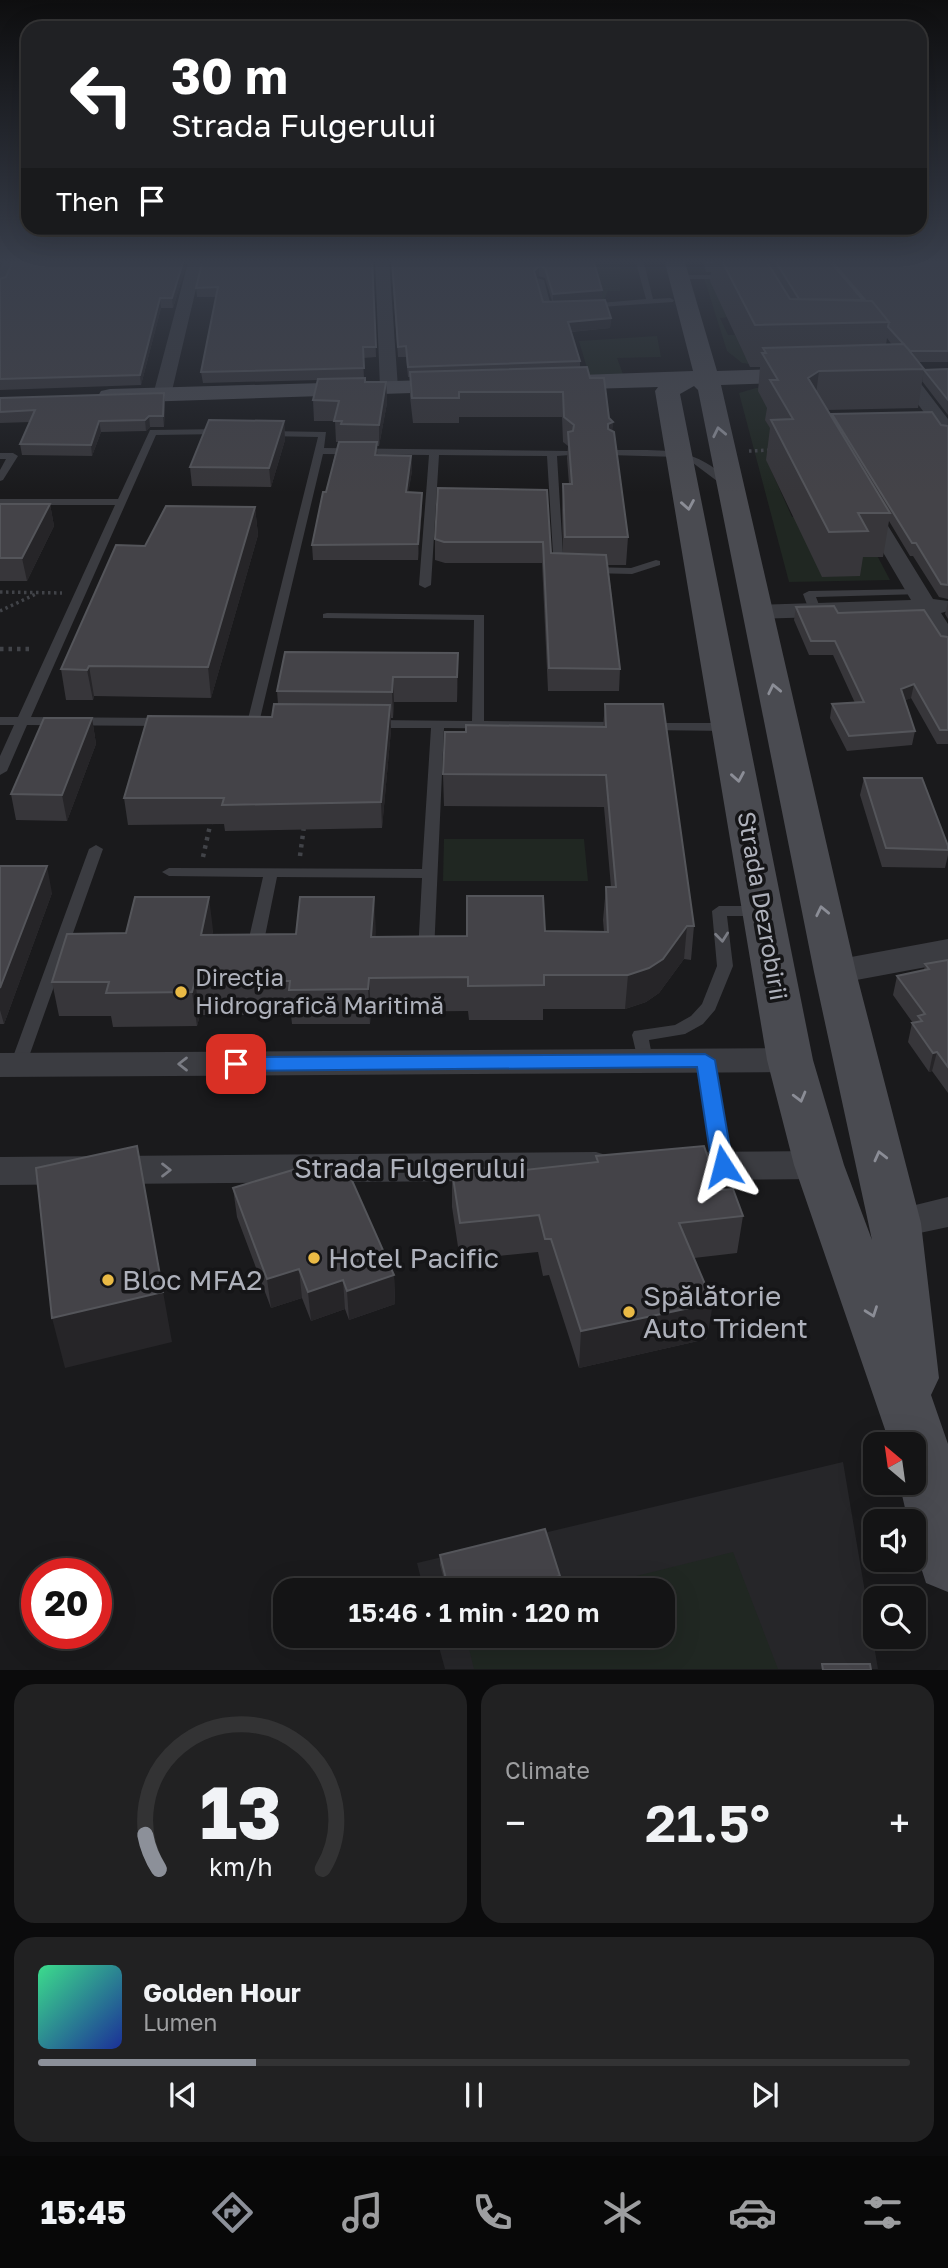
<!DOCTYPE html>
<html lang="en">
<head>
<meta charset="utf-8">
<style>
  :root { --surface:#141415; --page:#212122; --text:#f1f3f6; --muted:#9d9ea0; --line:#333334; --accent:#8c9099 }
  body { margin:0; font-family:"Golos Text",sans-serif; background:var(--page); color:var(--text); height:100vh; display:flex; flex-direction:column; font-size:26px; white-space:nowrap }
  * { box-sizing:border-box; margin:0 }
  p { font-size:23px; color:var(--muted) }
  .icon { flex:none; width:38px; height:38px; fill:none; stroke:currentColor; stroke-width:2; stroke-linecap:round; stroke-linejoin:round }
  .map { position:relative; height:1670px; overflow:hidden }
  .details { display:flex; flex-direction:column; gap:14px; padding:14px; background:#0b0b0c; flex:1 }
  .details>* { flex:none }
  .hud { position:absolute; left:21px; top:21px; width:906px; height:214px; border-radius:21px; box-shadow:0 7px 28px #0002,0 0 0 2px var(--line); background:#202124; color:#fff; overflow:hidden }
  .needle { width:46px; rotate:331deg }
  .tools { position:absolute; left:863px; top:1432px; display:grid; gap:14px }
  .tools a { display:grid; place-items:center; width:63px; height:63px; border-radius:14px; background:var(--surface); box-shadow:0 7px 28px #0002,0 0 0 2px var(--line); font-size:35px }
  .speed { position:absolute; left:21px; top:1558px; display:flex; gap:14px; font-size:35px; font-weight:700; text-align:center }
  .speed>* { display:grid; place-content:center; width:91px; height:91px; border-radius:50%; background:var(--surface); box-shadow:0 7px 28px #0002,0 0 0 2px var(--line); line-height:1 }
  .speed .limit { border:10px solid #d22; background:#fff; color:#111 }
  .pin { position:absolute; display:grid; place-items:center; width:60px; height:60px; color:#fff; margin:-30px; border-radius:14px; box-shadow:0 4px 10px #0006 }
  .me { position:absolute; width:77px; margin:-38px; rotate:351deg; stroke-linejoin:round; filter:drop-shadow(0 0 5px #0008) }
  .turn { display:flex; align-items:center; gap:24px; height:147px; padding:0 35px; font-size:32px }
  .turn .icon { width:91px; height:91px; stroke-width:2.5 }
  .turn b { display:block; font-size:49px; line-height:60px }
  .then { display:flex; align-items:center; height:66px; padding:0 35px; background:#0003; gap:14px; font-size:26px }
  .big { font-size:52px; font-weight:600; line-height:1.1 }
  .details .tile { flex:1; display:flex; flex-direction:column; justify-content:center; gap:10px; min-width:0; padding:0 24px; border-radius:21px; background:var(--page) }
  .details .dial { align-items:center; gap:0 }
  .dial svg { height:182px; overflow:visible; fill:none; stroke:var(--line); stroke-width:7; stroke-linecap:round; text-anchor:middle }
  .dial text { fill:var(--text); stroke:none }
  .song { display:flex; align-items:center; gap:21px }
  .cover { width:84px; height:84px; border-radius:10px; background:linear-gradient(135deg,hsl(150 70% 55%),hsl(230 70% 35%)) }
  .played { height:7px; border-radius:4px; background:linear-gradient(90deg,var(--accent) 25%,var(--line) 25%) }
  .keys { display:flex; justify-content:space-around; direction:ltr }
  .heat { display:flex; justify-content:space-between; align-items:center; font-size:38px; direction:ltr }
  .details .tiles { flex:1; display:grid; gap:14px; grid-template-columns:1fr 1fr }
  .tile:last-child { grid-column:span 2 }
  .trip { position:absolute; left:273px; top:1578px; width:402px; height:70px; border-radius:21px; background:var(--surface); box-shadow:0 7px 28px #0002,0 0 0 2px var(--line); font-weight:600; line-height:70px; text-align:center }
  .tab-bar { display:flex; height:112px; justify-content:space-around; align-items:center; background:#080808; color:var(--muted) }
  .tab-bar .icon { width:49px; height:49px }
  .tab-bar .on { color:var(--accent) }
  .tab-bar b { font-size:32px; color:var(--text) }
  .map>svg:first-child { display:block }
  .built { fill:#262629 }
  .green { fill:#202722 }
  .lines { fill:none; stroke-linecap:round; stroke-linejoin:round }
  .path-far1 { stroke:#414348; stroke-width:3.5; stroke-dasharray:2.5 3.5; stroke-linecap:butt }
  .path { stroke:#414348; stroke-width:4.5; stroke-dasharray:3.5 5; stroke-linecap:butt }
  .service { fill:#3b3c41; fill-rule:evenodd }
  .minor { fill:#3b3c41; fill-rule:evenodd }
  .tertiary { fill:#3b3c41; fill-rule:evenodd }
  .secondary { fill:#4a4b51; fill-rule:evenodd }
  .wall { fill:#37363a; fill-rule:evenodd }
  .shaded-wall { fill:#262528 }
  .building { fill:#444348; stroke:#54555a; stroke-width:2 }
  .oneway { stroke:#8b8d96 }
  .oneway2 { stroke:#7a7c84 }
  .route { fill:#1a73e8; stroke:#114b97; stroke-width:2 }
  .poi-dot { fill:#eaba45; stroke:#151517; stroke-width:2.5 }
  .labels { text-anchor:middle; stroke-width:7; stroke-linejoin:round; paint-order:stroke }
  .street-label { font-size:24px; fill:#aeb1bb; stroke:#151517 }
  .poi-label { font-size:24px; fill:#aeb1bb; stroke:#151517; text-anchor:start }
  .near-street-label { font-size:28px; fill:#aeb1bb; stroke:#151517 }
  .near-poi-label { font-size:28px; fill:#aeb1bb; stroke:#151517; text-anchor:start }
</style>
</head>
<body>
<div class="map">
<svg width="948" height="1670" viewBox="0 0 948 1670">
  <rect width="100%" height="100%" fill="#1a1a1c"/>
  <path class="built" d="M843,1462L878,1669H445L436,1636H663V1591H424L417,1563Z"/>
  <path class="green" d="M479,259H620V291H608L603,302L582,303L586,277Z
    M704,278H753L729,317L720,318L728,335H735L745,356L758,365L742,363L727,351Z
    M657,336L661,357L617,358L623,374L589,375L579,341Z
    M899,383L773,419L778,443L767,461L792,517L846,516L851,557L871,544L890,580L789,582L739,393L756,388Z
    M444,839H584L588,881H443Z
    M733,1552L778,1669H474L466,1636H663V1591H576Z"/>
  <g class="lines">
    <path class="path-far1" d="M749,451L772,450
      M0,592L62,593
      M0,611L38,593"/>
    <path class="path" d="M0,649H33
      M300,856L304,826
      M203,857L211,821"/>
    <path class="service" d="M635,259H643L653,299L670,298L674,300L673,302L586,308L585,306L589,304L646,299Z
      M679,275H727L731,277L727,279H676L675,277Z
      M537,278L544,280L551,306H562V310L545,311Z
      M224,429V433L221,434L156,435L31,717L164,718L170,722L164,726L27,725L7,771L0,775V756L14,725H0V717H18L115,505H0V499H118L150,430Z
      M268,431L326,432L324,448L570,451V455L557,456L564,570L559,573L554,570L547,456L439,455L431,585L425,588L419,585L429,455L323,454L259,723L257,726H249L247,723L318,437L265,436L263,434Z
      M612,450C665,451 693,444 734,485L725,487L689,460L678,457L609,455V451Z
      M0,453H13L18,456L3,480L0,481V470L6,459H0Z
      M656,560L660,561V565L632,574L589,573L584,570L589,567L631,568Z
      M918,589L922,590V594L816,597L821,610L815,613L809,610L803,594L809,591Z
      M327,613L484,615V721L622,722L628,726L622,730L444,728L434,953L431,957H421L418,953L422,878L277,877L262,951L259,955H249L246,951L263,877L169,876L162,872L169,868L422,869L431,728H373L367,724L373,720L472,721L474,620L323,618V614Z
      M650,723H729L735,727L729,731L645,730L644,727L645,724Z
      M96,845L103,849L26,1065L24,1069H12L10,1065L89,849Z
      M719,906H761L768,911L761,916H727L733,966L715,1010L703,1024L685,1034L649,1040L653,1061L651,1065H639L632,1035L634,1031L675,1025L691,1016L702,1004L717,966L712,911Z
      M705,1054L711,1056L713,1060L732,1165L729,1170L723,1172L717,1170L714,1165L697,1060L699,1056Z"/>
    <path class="minor" d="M5,259H19L5,285L0,287V268Z
      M189,259H203L171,395L162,400L153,395Z
      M375,259H389L398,388L389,393L380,388Z
      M896,358L902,359L948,419V437L941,435L887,363Z
      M867,502L877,508L933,599L948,601V611L941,613L948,624V650L940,648L919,614L757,619L746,612L757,605L911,600L857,508Z
      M790,1048L802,1052L807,1060L802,1068L790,1072L0,1077V1053Z
      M819,1151L832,1155L837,1165L832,1175L819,1179L675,1180L662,1176L657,1166L662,1156L675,1152Z
      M596,1152L609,1156L614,1166L609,1176L596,1180L0,1185V1157Z
      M948,1197V1227L896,1238L883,1233L877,1223L883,1213Z"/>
    <path class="tertiary" d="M948,939V963L835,984L822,981L816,972L822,963L835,960Z"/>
    <path class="secondary" d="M664,259H684L717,371L813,368L821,370L825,375L821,380L813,382L721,385L856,972L921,1223L939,1378L931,1395L948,1444V1592L926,1583L914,1546V1521H908L899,1482H914V1444H890L794,1165L767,1060L655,391L658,387L551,390L542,388L539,383L542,378L551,376L693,371ZM694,386L698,390L814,972L872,1240L844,1165L813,1060L680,394Z
      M463,379L472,381L475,386L472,391L110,403L101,401L98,396L101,391L110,389Z"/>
  </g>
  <path class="wall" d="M188,259L173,308H161L141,385L0,390V279Z
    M373,259L376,357L363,358L364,378L365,382H386L387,403L379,446H377L378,456H411L412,471L408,493H422V508L418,560H313L312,545L326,492L338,442H336L335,421H314L313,400L318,380L203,383L201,372L216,297H197L196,288Z
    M391,259H593L602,290V300L611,318L610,328L571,332L580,361V368L590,378L609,418L613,422L612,431L628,537L626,565H608L620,669L619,691H548L542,563H445L435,560V539L547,490L551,553H563L562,510L563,484H569L567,458L568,446L563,442L562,417H459V423H413L410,397V377H408L406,357H398ZM539,276L545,278L552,301L543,302L536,278Z
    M703,259H948V362H919L924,369L918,408L827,410L832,418V414L941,425L948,426V599L939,597L913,556H910L889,521L883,557H863L860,576L822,577L766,460L770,428L765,420L767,408L758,391L760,367H750L710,281L711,272H706ZM887,338L892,345H886Z
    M948,369V415L922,381L924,370Z
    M0,398L165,404L164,427H150L146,431L101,432L92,456L22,455L20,444L30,422L0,423Z
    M284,421L285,440L271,487L192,486L190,467Z
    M0,504H50L54,526L27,581H0Z
    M255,507L258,535L211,698L94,696L93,700H66L61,669L145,546Z
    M948,602V619L945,614Z
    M796,607L838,613L948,637V744H937L911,698L905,700L915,731L912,745L847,751L830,718L832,704L855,703L833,655H809L794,620Z
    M458,653L457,702H394L393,718H391V730L382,828L225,831L224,824L128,825L124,798L272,717L278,704L277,691Z
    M605,704L694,926L691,960L684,959L659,993L646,1002L625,1009H543V1020H469L468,1011L371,1012L370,1024H292L291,1015H200L197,1026L113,1027L111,1016H59L52,982L126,933L213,930L212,935L296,934L374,897L375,936H467L545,931L604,932L603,920L606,887H611L604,807L444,806L443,774L466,732L603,727Z
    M92,718L96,744L67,821L16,820L11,794Z
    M864,778L948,846V855L945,868L882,867L860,795Z
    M0,866L52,893L4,1024H0Z
    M948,960V1093L932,1071L929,1072L908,1042L912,1023H913L893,995L897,976L924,970L925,964Z
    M596,1156L719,1190L743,1216L737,1253L694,1258L707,1339L579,1368L549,1275L543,1276L538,1252L460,1260L452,1207V1171H516L596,1162Z
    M301,1180L394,1275L395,1304L349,1320L345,1309L311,1321L302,1298L271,1308L237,1217L233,1188Z
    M440,1555L560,1576L559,1586L541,1591H447L440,1565Z"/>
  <path class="shaded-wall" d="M184,259H188L173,308L172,298Z
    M539,266V276L533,281L534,271Z
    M602,290V300L553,303V294Z
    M160,298L161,308L141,385L140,375Z
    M611,318L610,328L568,332V322Z
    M819,371L814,410L808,378Z
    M386,382L387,403L379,446V425Z
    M164,393L165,404L164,427L163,416Z
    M149,416L150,427L146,431L145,420Z
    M99,421L101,432L92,456L91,445Z
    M284,421L285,440L271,487L269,468Z
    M613,422L611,447L606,455L608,424Z
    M411,456L412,471L406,508V492Z
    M422,493V508L418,560V544Z
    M50,504L54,526L27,581L22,558Z
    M255,507L258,535L211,698L208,667Z
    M458,653V678L457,702V677Z
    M89,666L94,696L93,700L87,670Z
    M393,677L394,702L393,718L392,692Z
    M914,684L911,698L899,703L901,689Z
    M390,705L391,730L382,828L381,802Z
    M92,718L96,744L67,821L62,795Z
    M47,866L52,893L4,1024L0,1010V988Z
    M209,897L213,930L205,968L201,935Z
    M374,897L376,931L373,970L371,937Z
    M687,926L684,959L659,993L646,1002L625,1009L628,975Z
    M369,978L371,1012L370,1024L368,989Z
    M195,981L200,1015L197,1026L192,992Z
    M937,1052L932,1071L929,1072L933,1053Z
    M137,1146L172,1342L65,1368L52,1318Z
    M299,1269L302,1298L271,1308L267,1279Z
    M394,1275L395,1304L349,1320L347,1291Z
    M343,1280L345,1309L311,1321L308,1292Z
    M713,1303L707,1339L579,1368L581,1331Z
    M560,1576L559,1586L541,1591H504Z"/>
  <path class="building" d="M14,259H184L172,298H160L140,375L0,379V279L6,277Z
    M203,259H372L376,347H363L364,368L201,372L218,287L196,288Z
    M392,259H593L602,290L553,294L545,268L539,266L534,271L543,302L605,300L611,318L568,322L580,361L408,367L406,346L398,347Z
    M706,259H712V262H707Z
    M721,259H765L790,299L872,301L889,322L755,325Z
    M774,259H828L863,300L799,299Z
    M830,259H948V351H910L888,327L889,322L872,301H866Z
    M904,344L924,369L819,371L808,378L890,513H858L868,531L829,532L771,420L793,419L770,380H778L762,353H766L763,348Z
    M587,367L590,378H604L609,418L613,422L608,424V429L614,432L628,537H565L563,484H572L568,432L573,431L574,425L564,417L563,392H459V398H412L410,372Z
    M948,369V400L924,370Z
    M365,378V382H386L379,425L341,424L342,421H334L339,401L313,400L318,379Z
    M164,393L163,416H149L145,420L99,421L91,445L20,444L35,410L0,412V398Z
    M932,412L941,425L948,426V585L941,584L916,543H912L832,414Z
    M209,420L284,421L269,468L190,467Z
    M339,442H377L375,455L411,456L406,492L422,493L418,544L312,545L323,492H326Z
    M438,488L547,490L551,553L606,555L620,669L549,668L543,542H444L435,539Z
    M0,504H50L22,558H0Z
    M166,506L255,507L208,667L89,666L87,670L61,669L116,545L145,546Z
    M834,606L838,613L924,610L941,636L948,637V730H940L914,684L901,689L915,731L849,736L832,704L864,702L835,641H811L796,607Z
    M285,652L458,653L457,677H393L392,692L277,691Z
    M274,704L390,705L381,802L222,805L224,798H124L148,716L272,717Z
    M605,704H663L694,926H687L663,959L649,968L628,975H544V985L468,986V977L369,978L368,989L289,990L290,981H195L192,992L106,993L109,982H52L67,934L126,933L135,897H209L201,935L296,934L300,897H374L371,937L467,936V896H543L545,931L608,932L606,887H616L606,775L443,774L445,732H466V725L606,727Z
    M44,718H92L62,795L11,794Z
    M864,778H922L948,846V850L886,848Z
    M0,866H47L0,988Z
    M948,960V1067L937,1052L933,1053L912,1023L922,1021L918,1016L925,1014L897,976L929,969L925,964Z
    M137,1146L163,1292L52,1318L36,1168Z
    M704,1146L719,1190L733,1189L743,1216L679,1223L713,1303L581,1331L551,1239H545L539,1215L460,1223L452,1171L515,1165L516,1171L598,1162L596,1156Z
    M346,1167L394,1275L347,1291L343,1280L308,1292L299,1269L267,1279L233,1188L296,1169L301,1180Z
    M545,1529L560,1576L504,1591H449L440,1555Z
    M822,1664H870L871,1670H823Z"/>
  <defs><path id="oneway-chevron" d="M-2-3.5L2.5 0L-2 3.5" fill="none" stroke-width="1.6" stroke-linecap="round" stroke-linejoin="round" transform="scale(1.75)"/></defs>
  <g class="oneway">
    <use href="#oneway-chevron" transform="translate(719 432) rotate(-102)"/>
    <use href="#oneway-chevron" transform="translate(688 505) rotate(80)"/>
    <use href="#oneway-chevron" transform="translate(774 689) rotate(-102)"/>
    <use href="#oneway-chevron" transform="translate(738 777) rotate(80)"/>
    <use href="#oneway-chevron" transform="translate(822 911) rotate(-102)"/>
    <use href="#oneway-chevron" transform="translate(800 1097) rotate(75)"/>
    <use href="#oneway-chevron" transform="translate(880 1156) rotate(-104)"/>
    <use href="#oneway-chevron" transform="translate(872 1312) rotate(70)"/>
  </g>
  <g class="oneway2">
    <use href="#oneway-chevron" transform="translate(722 937) rotate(84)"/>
    <use href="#oneway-chevron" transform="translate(183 1064) rotate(180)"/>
    <use href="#oneway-chevron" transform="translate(166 1170)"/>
  </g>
  <linearGradient id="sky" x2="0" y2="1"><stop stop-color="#0e0e0f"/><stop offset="0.53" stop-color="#383e4b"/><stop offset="1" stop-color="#383e4b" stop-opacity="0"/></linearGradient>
  <rect width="948" height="493" fill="url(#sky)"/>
  <path class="route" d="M705,1054L715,1060L733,1166L730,1171H715L712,1166L697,1067L236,1071L226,1064L236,1057Z"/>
  <g class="poi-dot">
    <circle cx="181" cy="992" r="7"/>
    <circle cx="314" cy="1258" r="7"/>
    <circle cx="108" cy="1280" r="7"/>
    <circle cx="629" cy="1312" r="7"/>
  </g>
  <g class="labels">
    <g class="street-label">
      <text transform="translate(762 906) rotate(80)" y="8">Strada Dezrobirii</text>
    </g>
    <g class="poi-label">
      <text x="195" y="986">Direcția<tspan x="195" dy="28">Hidrografică Maritimă</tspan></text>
    </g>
    <g class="near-street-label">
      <text x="410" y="1178">Strada Fulgerului</text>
    </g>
    <g class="near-poi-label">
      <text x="328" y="1268">Hotel Pacific</text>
      <text x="122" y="1290">Bloc MFA2</text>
      <text x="643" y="1306">Spălătorie<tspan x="643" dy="32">Auto Trident</tspan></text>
    </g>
  </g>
</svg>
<div class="tools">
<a><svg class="needle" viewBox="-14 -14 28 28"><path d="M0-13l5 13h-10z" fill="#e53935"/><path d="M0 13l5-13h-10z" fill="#9d9ea0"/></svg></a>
<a><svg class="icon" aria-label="sound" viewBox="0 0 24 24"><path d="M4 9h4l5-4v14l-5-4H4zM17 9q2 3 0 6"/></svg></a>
<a><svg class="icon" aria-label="search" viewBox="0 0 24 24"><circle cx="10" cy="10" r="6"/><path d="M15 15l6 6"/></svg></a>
</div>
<div class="speed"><div class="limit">20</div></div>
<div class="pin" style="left:236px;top:1064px;background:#d93025"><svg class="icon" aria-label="arrive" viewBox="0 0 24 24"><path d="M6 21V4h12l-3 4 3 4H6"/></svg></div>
<svg class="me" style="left:723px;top:1166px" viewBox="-20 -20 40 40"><path d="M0-17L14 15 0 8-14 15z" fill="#1a73e8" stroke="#fff" stroke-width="4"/></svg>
<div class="trip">15:46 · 1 min · 120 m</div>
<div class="hud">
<div class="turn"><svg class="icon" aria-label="left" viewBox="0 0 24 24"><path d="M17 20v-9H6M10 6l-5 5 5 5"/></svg><div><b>30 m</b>Strada Fulgerului</div></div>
<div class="then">Then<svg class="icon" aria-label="arrive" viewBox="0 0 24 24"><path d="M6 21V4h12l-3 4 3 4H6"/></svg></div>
</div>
</div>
<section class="details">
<div class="tiles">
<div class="tile dial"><svg viewBox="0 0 100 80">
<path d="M14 69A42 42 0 1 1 86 69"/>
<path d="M14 69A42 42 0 0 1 8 54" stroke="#8c9099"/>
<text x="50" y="56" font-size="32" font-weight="700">13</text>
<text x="50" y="72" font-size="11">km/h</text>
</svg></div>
<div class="tile"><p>Climate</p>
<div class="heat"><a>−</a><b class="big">21.5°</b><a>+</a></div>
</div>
<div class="tile">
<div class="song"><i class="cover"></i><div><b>Golden Hour</b><p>Lumen</p></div></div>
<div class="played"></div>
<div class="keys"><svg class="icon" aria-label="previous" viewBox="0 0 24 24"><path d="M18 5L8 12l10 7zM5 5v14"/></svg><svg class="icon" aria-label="pause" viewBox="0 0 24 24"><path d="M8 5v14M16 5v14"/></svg><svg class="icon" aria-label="next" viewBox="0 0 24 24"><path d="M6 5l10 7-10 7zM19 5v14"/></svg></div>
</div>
</div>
</section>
<nav class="tab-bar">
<b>15:45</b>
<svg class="icon on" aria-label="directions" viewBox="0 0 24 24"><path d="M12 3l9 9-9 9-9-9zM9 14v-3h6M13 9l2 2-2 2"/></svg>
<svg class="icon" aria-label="music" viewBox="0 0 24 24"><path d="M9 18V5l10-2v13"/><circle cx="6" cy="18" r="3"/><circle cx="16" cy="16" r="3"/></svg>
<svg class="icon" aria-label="phone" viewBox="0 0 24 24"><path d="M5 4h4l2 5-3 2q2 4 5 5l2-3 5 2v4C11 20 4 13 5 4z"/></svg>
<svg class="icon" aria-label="climate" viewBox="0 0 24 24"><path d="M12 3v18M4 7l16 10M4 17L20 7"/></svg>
<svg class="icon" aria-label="car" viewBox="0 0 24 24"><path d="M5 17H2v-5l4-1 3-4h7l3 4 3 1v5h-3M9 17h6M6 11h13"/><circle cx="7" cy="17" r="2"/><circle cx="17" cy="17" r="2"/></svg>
<svg class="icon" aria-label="filters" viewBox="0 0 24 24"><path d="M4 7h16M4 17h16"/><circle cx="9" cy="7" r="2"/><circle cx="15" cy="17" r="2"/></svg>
</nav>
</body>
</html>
